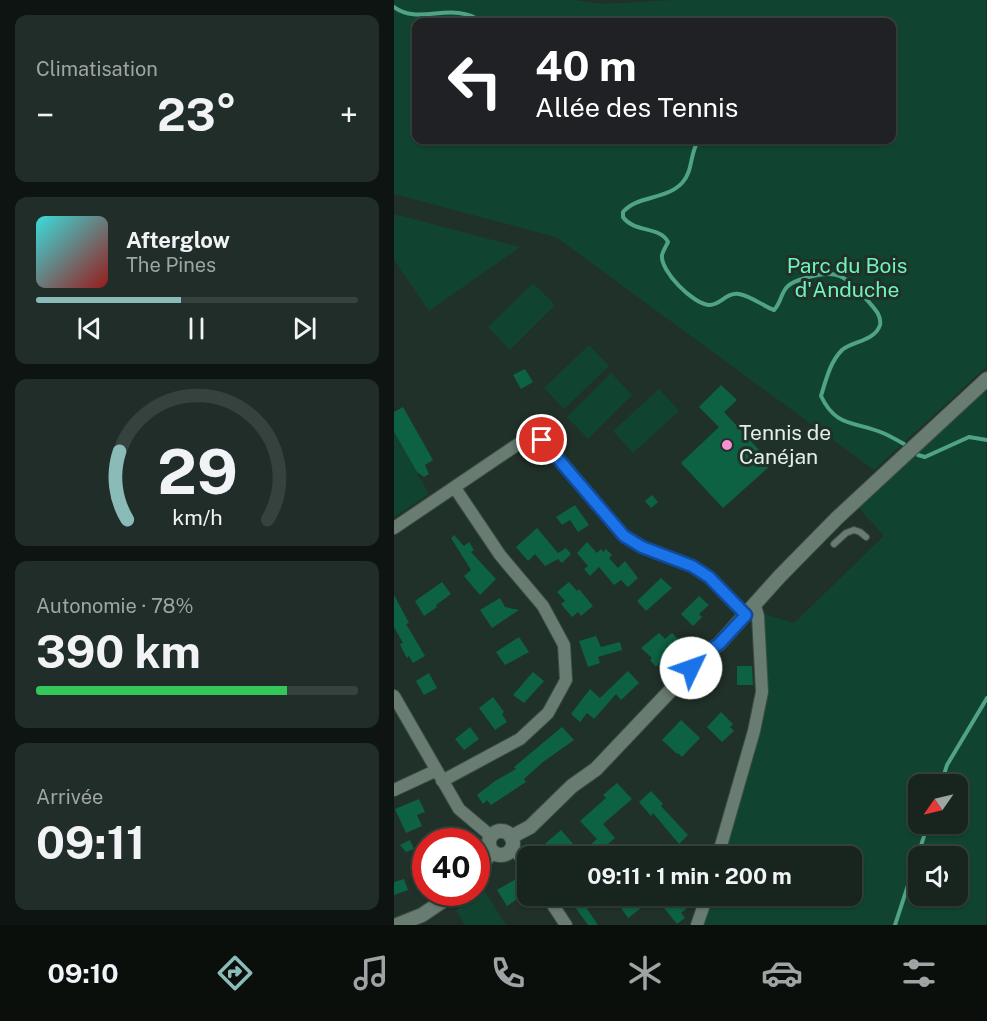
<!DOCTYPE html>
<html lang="fr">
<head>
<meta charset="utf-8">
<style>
  :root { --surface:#18251f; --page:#212d28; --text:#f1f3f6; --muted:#9fa5a4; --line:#36423d; --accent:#8bbbb9 }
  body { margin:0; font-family:"Public Sans",sans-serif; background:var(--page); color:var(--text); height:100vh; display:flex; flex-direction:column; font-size:22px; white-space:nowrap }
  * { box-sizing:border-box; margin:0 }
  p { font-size:20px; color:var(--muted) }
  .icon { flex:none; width:33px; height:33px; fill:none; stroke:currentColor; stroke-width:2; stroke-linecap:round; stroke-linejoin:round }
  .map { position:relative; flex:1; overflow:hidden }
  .side { display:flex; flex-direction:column; gap:15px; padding:15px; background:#0d1411; width:394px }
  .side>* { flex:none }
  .guide { position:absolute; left:18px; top:18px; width:484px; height:126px; border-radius:12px; box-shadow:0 2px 4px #0004,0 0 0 2px var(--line); background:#202124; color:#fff; overflow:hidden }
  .needle { width:39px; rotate:236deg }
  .fabs { position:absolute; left:514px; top:774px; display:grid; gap:12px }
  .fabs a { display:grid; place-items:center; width:60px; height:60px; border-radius:12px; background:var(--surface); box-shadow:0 2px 4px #0004,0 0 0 2px var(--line); font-size:30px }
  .speed { position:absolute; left:18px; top:828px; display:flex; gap:12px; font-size:30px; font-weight:700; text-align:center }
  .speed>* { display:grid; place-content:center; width:78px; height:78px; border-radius:50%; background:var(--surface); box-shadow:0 2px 4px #0004,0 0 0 2px var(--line); line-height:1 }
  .speed .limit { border:9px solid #d22; background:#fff; color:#111 }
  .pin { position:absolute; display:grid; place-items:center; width:51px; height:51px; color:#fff; margin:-26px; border:3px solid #fff; border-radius:50%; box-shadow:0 2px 6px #0007 }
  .me { position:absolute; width:66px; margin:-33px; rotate:48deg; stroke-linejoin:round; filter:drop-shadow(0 0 4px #0008) }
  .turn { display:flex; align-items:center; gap:21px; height:126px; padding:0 24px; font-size:27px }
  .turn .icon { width:78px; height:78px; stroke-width:2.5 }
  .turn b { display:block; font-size:42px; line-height:51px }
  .big { font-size:45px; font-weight:700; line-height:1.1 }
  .side .card { flex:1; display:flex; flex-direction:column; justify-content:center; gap:9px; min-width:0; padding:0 21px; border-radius:12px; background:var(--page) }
  .side .dial { align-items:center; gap:0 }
  .dial svg { height:156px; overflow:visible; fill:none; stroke:var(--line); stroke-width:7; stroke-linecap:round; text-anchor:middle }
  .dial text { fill:var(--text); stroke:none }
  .song { display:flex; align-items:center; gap:18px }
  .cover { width:72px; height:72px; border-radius:9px; background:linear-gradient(135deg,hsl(180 70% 55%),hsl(0 70% 35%)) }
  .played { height:6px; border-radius:3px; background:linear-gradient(90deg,var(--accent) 45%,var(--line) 45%) }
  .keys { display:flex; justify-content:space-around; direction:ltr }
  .heat { display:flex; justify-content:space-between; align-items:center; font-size:33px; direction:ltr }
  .charge { height:9px; border-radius:4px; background:linear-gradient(90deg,#34c759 78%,var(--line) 0) }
  .trip { position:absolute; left:123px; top:846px; width:345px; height:60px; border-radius:12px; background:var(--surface); box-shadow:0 2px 4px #0004,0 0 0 2px var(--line); font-weight:700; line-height:60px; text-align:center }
  .dock { display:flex; height:96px; justify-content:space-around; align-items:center; background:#0a0f0c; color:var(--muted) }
  .dock .icon { width:42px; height:42px }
  .dock .on { color:var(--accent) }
  .dock b { font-size:27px; color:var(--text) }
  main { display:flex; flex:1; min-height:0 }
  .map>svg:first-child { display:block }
  .green { fill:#114430; fill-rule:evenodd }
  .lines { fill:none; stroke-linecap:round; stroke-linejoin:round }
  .stream { stroke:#50a386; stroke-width:4 }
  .building { fill:#0e6244 }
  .service-casing { stroke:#3d4c45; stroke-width:8 }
  .minor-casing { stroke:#3d4c45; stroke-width:14 }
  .tertiary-casing { stroke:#3d4c45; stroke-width:16 }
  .service { stroke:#687c71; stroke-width:6 }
  .minor { stroke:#687c71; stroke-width:12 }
  .tertiary { stroke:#687c71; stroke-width:14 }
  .route-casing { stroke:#114b97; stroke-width:15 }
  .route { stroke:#1a73e8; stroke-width:10 }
  .poi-dot { fill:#f690d0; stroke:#203129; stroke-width:2 }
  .labels { text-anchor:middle; stroke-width:6; stroke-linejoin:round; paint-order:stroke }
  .park-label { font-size:21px; fill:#6ff4bb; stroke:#203129 }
  .poi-label { font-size:21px; fill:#e4efe9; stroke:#203129; text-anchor:start }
</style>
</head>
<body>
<main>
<section class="side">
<div class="card"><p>Climatisation</p>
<div class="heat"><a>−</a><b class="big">23°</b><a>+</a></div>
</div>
<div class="card">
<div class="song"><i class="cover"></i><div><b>Afterglow</b><p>The Pines</p></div></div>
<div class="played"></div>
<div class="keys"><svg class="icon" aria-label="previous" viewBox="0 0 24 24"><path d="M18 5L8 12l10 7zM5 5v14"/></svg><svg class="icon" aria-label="pause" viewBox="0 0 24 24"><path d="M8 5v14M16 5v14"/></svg><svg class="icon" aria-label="next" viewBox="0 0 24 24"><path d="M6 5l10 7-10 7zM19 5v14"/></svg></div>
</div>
<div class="card dial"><svg viewBox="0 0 100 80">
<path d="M14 69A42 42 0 1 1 86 69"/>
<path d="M14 69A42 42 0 0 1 10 34" stroke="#8bbbb9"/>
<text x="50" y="56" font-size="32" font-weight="700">29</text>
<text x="50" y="72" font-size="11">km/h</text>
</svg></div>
<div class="card"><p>Autonomie · 78%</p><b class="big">390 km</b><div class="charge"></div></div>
<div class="card"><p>Arrivée</p><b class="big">09:11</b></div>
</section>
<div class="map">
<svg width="593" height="925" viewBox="0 0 593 925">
  <rect width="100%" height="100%" fill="#203129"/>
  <path class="green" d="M0,0H180L209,4L280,0H592V367L480,470L162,237L0,194ZM498,22V140H22V22Z
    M0,214L126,247L35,311L0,260Z
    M139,283L161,305L116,350L94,327Z
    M195,345L215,366L170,409L150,388Z
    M217,373L238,395L194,439L173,417Z
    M265,389L285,411L239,453L219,431Z
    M592,390V925H302L312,896H458V856H324L360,731L369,614L400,623L490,536L464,507ZM525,784H564V824H525ZM525,856H564V896H525Z
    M0,432L35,494L0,517Z
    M88,887L112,925H71L62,910Z"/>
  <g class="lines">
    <path class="stream" d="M0,7C25,26 59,0 88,22
      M305,140C295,153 300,170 288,183C272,200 244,195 229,212V217C240,233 266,226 274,242C272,246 269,251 268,255C266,271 299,304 315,305C326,306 332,292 345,294C357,296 369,306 380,310C387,303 387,292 394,286C399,281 408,279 415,277C447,268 453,279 474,301C479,307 488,315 486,325C481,341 459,341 448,350C436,362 432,380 427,396C442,428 461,421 489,433C496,436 503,440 510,444
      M524,455L531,457L575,437L593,440
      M547,784L553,765L593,698
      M501,925L534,824"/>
  </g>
  <path class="building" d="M131,369L139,382L127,389L119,375Z
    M327,385L343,400L330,412L378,464L329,508L287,463L325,427L305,407Z
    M9,407L39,460L31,465L35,474L30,477L23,472L0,432V412Z
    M258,495L264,502L257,508L251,501Z
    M181,505L195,525L184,532L176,520L168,525L162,517Z
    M143,528L164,553L172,548L177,554L168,563L164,559L151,566L141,554L134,561L122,547Z
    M60,535L70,546L75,542L80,550L77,552L102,579L86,595L70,576L77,570L57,538Z
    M193,542L203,553L207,549L209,552L212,549L218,555L215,558L224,568L231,561L244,578L234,587L227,580L220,585L205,567L196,576L190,569L194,566L183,553Z
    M267,578L278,588L252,611L243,601Z
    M48,582L57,594L42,605L43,607L30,616L21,601Z
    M175,582L183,591L185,589L199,606L187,616L184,612L178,617L167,604L171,601L163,592Z
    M0,595L15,623L12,624L31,656L19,663L15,656L13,658L8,649L6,644L9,643L0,627Z
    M305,596L315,605L305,614L308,617L299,626L287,614Z
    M106,598L111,607L125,610L98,628L86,610Z
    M265,633L271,639L278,633L289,644L283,651L280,648L262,667L256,660L258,658L247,648Z
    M202,636L207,647L226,642L228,650L204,657L206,663L194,667L185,641Z
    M125,637L135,652L111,665L102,652Z
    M343,666H358L359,685H343Z
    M234,671L245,683L227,700L222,694L200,719L193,713L186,722L177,714L196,689L206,698Z
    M139,672L150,681L130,703L119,695Z
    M35,673L43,688L30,695L22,681Z
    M99,697L110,712L108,714L113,722L101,730L85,708Z
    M327,712L339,724L336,727L340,731L328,742L313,727Z
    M287,720L306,738L288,757L284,753L283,754L268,740Z
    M76,727L85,739L70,750L61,739Z
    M168,727L180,740L149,762L130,779L132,782L97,805L93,800L89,804L83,795L101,781L122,769L120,767Z
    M223,783L238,799L209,824L221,838L199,856H150L152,843L167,830L187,853L203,839L186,821L212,798L209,795Z
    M257,791L269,804L267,806L294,835L285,844L259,813L257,816L245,802Z
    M25,799L31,812L23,815L28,826L12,833L1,809Z
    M16,840L20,849L12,852L6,845Z
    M10,879L14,890L0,895V882Z
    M122,879L131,894L113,906L103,890Z
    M189,896H210L193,909L204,925H194L178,903Z
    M219,896H263L234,918Z
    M275,896H285L294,907L287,913L291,918L283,924L266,903Z"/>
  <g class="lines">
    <defs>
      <path id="service" d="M440,544L452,533L460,530L466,532L472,537"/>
      <path id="minor" d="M0,528L136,436L149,440L230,536L248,547L298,566L315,577L352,615
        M0,696L65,809L97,836
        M48,781L126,739L154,713L172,680L170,645L149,606L106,555L61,488
        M0,790L41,771
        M118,847L134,866
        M324,856L360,731L368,692L364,616L361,606
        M153,896L172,925
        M303,925L313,896"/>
      <path id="tertiary" d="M95 843a12 12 0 1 1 24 0a12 12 0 1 1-24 0Z
        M117,837L136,827L178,786L202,769L311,654L325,644L386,576L443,518L593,379
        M82,873L98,851
        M3,925L28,915L62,892"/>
    </defs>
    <use href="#service" class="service-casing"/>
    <use href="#minor" class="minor-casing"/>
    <use href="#tertiary" class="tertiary-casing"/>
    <use href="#service" class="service"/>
    <use href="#minor" class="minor"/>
    <use href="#tertiary" class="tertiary"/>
  </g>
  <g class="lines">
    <defs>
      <path id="route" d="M148,440L230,536L248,547L298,566L315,577L352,615L325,644L310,654L297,668"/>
    </defs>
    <use href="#route" class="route-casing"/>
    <use href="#route" class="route"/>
  </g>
  <circle class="poi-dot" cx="333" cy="445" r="6"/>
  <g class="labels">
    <g class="park-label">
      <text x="453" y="273">Parc du Bois<tspan x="453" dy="24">d'Anduche</tspan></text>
    </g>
    <g class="poi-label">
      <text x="345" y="440">Tennis de<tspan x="345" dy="24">Canéjan</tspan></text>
    </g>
  </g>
</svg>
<div class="fabs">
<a><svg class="needle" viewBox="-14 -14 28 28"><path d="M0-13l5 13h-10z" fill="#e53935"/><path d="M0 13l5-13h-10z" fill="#9fa5a4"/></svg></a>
<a><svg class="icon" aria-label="sound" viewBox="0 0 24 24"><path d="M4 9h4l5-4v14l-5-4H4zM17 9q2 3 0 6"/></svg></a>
</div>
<div class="speed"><div class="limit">40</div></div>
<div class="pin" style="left:148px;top:440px;background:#d93025"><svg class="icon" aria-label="arrive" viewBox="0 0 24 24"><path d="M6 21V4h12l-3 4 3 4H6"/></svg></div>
<svg class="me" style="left:297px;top:668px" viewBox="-20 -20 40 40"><circle r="19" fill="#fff"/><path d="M0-13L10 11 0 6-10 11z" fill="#1a73e8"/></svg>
<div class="trip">09:11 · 1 min · 200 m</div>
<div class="guide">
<div class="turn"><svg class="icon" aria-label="left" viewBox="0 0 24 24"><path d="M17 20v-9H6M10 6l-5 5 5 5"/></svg><div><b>40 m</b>Allée des Tennis</div></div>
</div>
</div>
</main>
<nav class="dock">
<b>09:10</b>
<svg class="icon on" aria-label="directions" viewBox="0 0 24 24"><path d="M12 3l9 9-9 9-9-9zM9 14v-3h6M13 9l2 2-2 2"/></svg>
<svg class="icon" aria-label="music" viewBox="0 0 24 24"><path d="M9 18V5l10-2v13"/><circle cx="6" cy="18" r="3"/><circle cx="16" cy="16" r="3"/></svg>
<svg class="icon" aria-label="phone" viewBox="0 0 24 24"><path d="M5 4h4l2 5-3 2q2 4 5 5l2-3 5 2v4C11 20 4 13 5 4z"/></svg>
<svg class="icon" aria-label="climate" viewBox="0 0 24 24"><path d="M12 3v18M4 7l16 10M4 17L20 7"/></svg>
<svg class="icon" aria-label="car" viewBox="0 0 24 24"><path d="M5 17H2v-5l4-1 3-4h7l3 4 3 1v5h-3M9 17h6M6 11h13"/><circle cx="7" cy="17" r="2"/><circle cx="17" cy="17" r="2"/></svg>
<svg class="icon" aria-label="filters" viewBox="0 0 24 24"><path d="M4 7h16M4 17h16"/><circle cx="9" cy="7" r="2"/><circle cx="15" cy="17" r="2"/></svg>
</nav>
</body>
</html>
